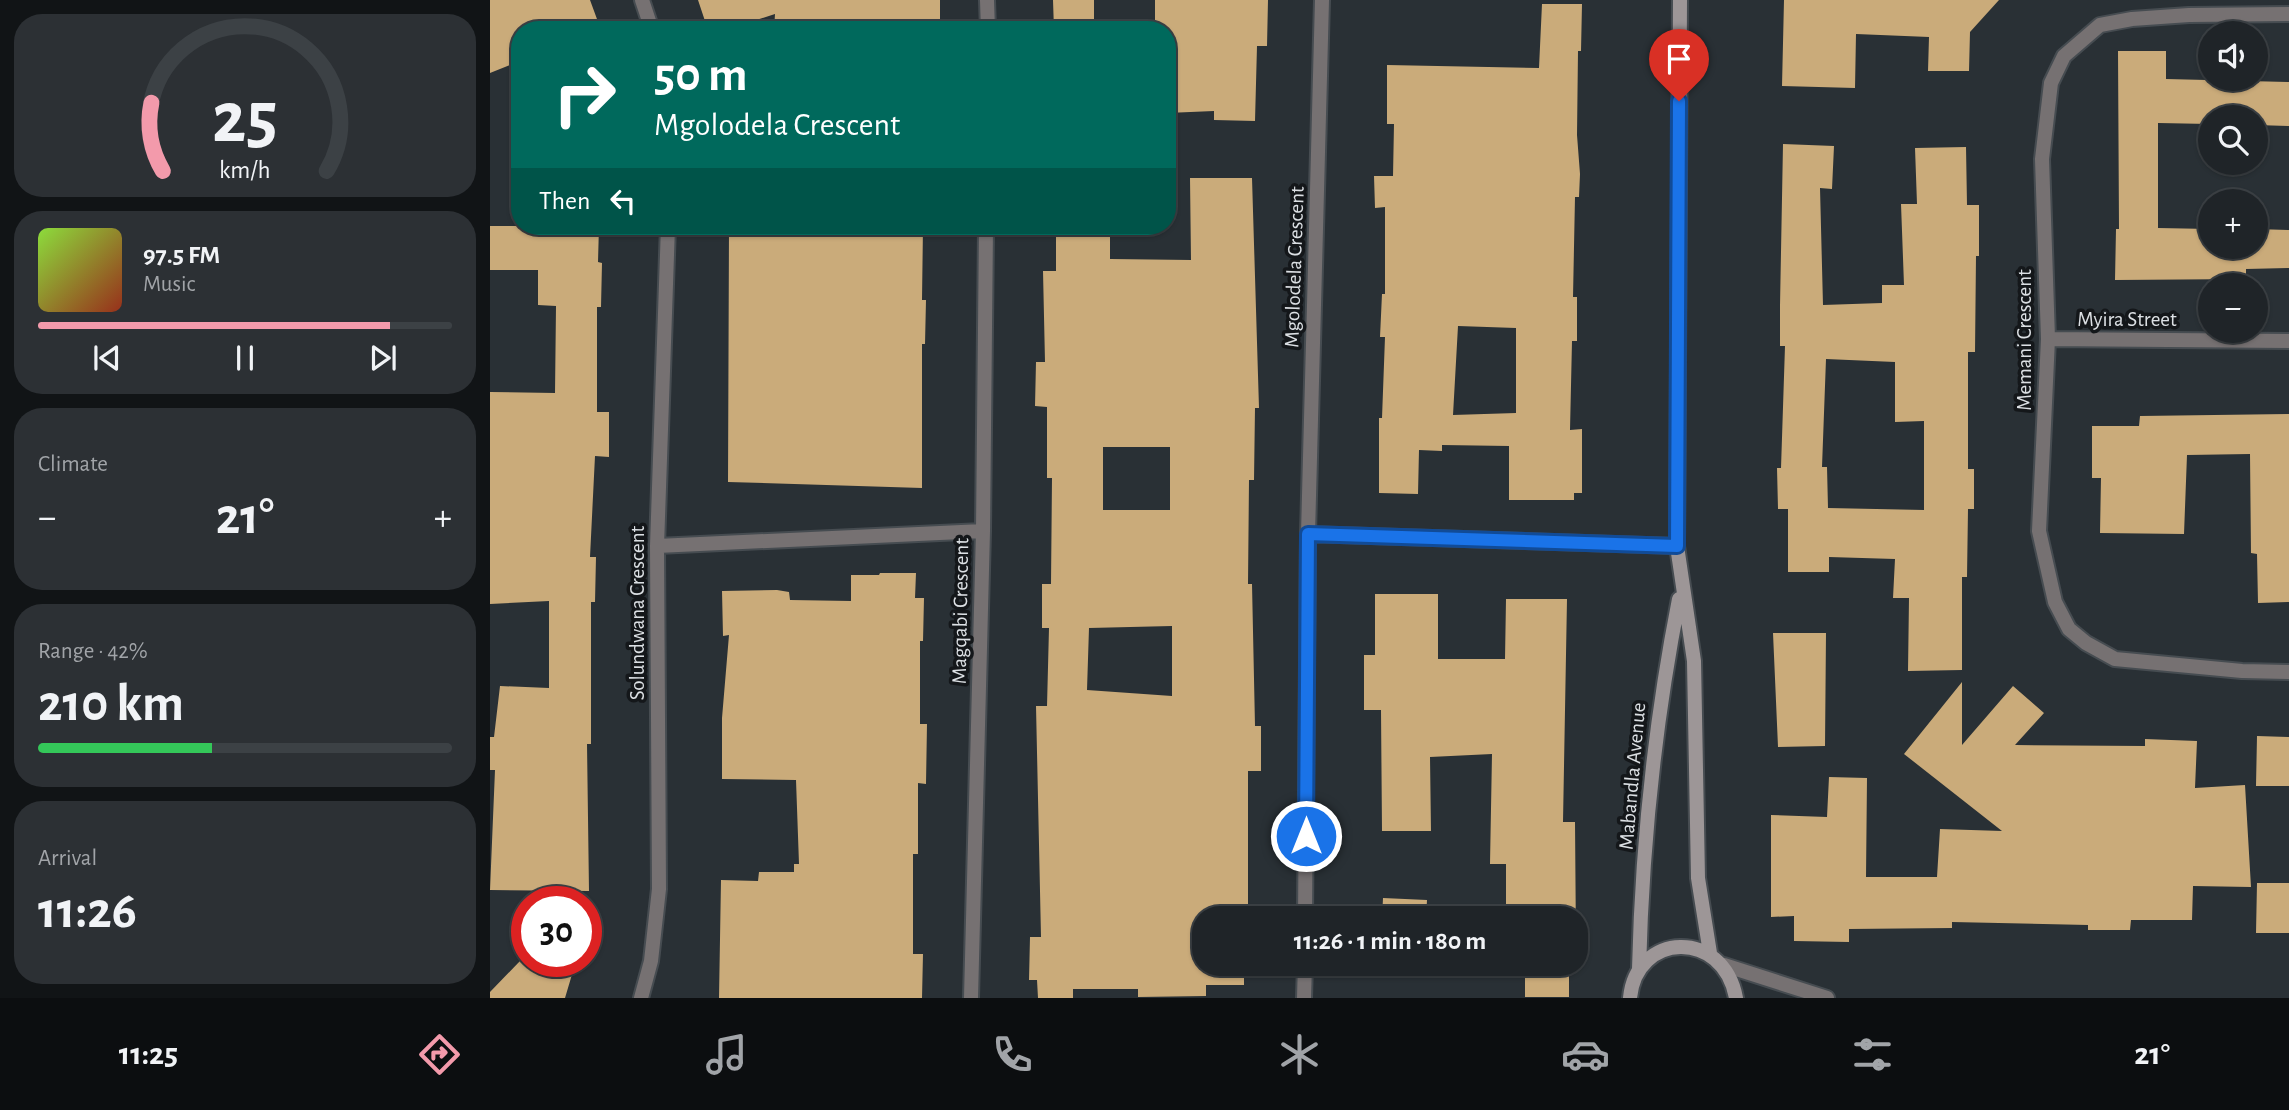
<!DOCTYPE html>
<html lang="en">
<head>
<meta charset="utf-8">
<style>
  :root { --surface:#1f2428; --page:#2c3034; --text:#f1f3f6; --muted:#a1a4a8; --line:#3c4145; --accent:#f39aab }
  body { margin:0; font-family:"Alegreya Sans",sans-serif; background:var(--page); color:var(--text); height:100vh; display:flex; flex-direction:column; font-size:26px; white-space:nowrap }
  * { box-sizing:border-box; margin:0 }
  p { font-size:23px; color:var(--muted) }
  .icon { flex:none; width:38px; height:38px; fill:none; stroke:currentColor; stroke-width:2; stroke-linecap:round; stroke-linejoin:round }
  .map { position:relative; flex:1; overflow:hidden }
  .details { display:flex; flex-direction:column; gap:14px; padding:14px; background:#111416; width:490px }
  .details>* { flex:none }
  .top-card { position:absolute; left:21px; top:21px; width:665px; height:214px; border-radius:28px; box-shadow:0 2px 5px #0004,0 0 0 2px var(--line); background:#00695c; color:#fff; overflow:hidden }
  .tools { position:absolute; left:1708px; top:21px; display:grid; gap:14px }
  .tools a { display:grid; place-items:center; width:70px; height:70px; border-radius:50%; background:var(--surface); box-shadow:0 2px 5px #0004,0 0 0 2px var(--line); font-size:35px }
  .speed { position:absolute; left:21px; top:886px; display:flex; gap:14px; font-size:35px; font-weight:700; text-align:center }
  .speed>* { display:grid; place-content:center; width:91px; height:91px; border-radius:50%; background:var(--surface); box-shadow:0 2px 5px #0004,0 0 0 2px var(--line); line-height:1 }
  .speed .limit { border:10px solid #d22; background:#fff; color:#111 }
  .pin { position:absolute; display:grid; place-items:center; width:60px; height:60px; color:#fff; margin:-72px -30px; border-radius:50% 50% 50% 0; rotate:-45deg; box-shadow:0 0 7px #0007 }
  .pin .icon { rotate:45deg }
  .me { position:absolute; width:77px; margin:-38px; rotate:0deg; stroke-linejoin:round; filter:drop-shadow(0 0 5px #0008) }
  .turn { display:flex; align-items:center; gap:24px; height:147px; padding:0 28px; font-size:32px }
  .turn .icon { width:91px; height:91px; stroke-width:2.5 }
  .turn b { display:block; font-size:49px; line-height:60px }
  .then { display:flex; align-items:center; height:66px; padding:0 28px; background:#0003; gap:14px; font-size:26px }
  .big { font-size:52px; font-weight:600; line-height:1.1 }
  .details .widget { flex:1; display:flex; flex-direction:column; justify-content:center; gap:10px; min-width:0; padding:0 24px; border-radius:28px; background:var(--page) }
  .details .dial { align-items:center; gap:0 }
  .dial svg { height:182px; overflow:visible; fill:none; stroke:var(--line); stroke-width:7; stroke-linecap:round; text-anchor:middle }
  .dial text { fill:var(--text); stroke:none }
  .song { display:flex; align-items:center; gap:21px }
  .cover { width:84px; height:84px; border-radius:10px; background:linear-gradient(135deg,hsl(90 70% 55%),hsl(10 70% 35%)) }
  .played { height:7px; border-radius:4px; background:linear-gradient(90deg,var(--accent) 85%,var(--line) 85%) }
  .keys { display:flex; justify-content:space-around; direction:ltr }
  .heat { display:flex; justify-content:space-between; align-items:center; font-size:38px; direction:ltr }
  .charge { height:10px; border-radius:5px; background:linear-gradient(90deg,#34c759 42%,var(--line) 0) }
  .trip { position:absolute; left:702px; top:906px; width:396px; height:70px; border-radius:28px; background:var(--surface); box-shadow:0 2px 5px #0004,0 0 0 2px var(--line); font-weight:600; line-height:70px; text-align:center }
  .menu { display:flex; height:112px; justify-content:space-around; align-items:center; background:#0c0e10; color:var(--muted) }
  .menu .icon { width:49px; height:49px }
  .menu .on { color:var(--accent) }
  .menu b { font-size:32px; color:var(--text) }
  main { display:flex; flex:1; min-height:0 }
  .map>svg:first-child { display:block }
  .building { fill:#caab7a; fill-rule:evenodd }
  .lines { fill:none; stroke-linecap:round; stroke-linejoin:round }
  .street-casing { stroke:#464c51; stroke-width:18 }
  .secondary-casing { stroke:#464c51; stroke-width:18 }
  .street { stroke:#767172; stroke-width:14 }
  .secondary { stroke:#9d9697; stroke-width:14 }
  .route-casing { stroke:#114b97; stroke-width:18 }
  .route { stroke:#1a73e8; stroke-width:12 }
  .labels { text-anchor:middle; stroke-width:7; stroke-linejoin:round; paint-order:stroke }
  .street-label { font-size:21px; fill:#dce0e4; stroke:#14171a }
</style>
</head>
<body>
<main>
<section class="details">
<div class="widget dial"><svg viewBox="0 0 100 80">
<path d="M14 69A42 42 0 1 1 86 69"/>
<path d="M14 69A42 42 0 0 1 9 39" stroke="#f39aab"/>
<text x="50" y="56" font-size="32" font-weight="700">25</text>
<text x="50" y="72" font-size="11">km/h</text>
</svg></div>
<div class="widget">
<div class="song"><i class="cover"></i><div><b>97.5 FM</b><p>Music</p></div></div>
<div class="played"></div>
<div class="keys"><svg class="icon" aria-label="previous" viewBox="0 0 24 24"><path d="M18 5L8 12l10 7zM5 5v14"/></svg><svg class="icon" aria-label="pause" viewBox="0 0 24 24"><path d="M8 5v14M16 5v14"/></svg><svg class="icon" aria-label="next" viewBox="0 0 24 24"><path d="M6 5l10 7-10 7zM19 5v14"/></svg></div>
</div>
<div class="widget"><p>Climate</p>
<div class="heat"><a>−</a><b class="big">21°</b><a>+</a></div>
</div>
<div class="widget"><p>Range · 42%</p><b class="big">210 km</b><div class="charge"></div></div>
<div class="widget"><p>Arrival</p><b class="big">11:26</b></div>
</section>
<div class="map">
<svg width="1799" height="998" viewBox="0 0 1799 998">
  <rect width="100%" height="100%" fill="#293035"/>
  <path class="building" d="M0,0H100L111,30H30V61L0,73Z
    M208,0H450V30H284L285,14L236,30H218Z
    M563,0H604V30H564Z
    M665,0H778L777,46H767L765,121L724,120V111L677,113V30H665Z
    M1294,0H1509L1480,32L1479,71H1438L1439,37L1366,34L1365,88L1292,86Z
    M1052,4H1092L1091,51H1088L1087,135L1090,174L1089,197H1085L1083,297H1087V341H1082L1080,430L1092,429V493H1084V500H1019V446L952,445V451L929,450L928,494L889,493V418H892L895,337H890L892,294H895V207L885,208L884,176H903L904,124H897V65L1049,68ZM968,326L1026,328V413L963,415Z
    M1628,51H1676V79L1799,82V126L1766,125V117H1720V124L1668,123V228L1720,229V247H1766V229L1799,230V268L1756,269V279L1625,280L1626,229H1629Z
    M1293,144L1344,146L1342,189L1330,188L1333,305L1392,303V285H1414L1411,204H1427L1425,148L1476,147L1477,205H1489V256H1486L1485,352H1478V469H1484V509H1478L1477,577H1472V670L1418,671L1419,598H1403L1405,559L1339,557V572H1298V509H1288L1287,468H1291L1295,346H1290V306ZM1336,359L1405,362V422L1434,421V510L1338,508L1337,467H1332Z
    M700,178H762L769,408H765L764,480H759L758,584H762L765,726H771V771H758V915H754V919H714V964H754V985H716V996L648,997V989H583V998H548L547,980H539L540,937H551L546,706H557L559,628H552V584H561L562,478H557V407L545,406L546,362H555L553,271H566V226H620V259L701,260ZM613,447H680V510H613ZM682,626V696L597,690L599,628Z
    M0,226H109L108,262L112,263L111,307H107V412H119V457L105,456L100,557H106L105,602H101V744H97L99,891L0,890L5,770H0V737H4L10,686L59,688V601L0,604V392L65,393L66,306L48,305V270H0Z
    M239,226H433L432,300H436L435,344H432V488L238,482Z
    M1799,414V602L1768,603L1767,554L1761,553L1760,454L1697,455L1694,534L1610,533L1611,478H1602V426H1649L1650,416Z
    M390,573H426L425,598H434L433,641H430V724H437L436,784L428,783V854H423V954H433L432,998H229L231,880L268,881L269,872H304V864H309L306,780L232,779V718L239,635L233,636L232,591L287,590L299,592L300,600L361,601V575H389Z
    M885,594H948V659H1015L1016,599H1077L1073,822H1085L1086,945L1085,919H1016V864H1000L1002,754L940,757L941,831H892L891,710H874V655H885Z
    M1283,633H1336L1335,746L1288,747Z
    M1472,682V745L1523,686L1554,713L1525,745L1655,746V739L1707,741L1705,788L1755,785L1761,887L1703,886L1702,920H1641L1640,930H1598V925L1462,922V928L1359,929V942L1304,941V916L1281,917V815L1337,817L1339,777L1377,778L1376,877H1447L1450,829L1512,831L1414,754Z
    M1767,736L1799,737V786H1766Z
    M1767,883H1799V933H1766Z
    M893,898L937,900L936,919H892Z
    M30,961H86L75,998H0V992Z
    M890,964H934L933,977L889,975Z
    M1035,964H1079V997H1035Z"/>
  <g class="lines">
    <defs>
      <path id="street" d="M152,0L162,30
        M497,0L498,30
        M1799,14L1699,15L1642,19L1610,25L1574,56L1561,83L1552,159L1558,339L1549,531L1565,602L1579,629L1596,643L1625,659L1752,671L1799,672
        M1558,339L1799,341
        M818,534L1187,546
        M167,546L493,531
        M815,919L818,534L832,0
        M1234,965L1337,998
        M151,998L161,961L169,889L167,546L178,226
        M481,998L493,531L496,226
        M814,998L815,964"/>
      <path id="secondary" d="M1190,0L1187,546L1204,661L1208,878L1220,953
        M1149,969C1152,845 1165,721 1189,599
        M1140,998C1146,932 1233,928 1246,998"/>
    </defs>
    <use href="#street" class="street-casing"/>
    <use href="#secondary" class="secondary-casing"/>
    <use href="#street" class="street"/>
    <use href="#secondary" class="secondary"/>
  </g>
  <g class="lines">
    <defs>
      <path id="route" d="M816,836L818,534L1187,546L1189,101"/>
    </defs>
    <use href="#route" class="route-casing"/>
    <use href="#route" class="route"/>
  </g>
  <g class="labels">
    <g class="street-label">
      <text transform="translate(804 267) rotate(-88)" y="7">Mgolodela Crescent</text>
      <text x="1637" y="326">Myira Street</text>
      <text transform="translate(1534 340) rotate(-90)" y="7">Memani Crescent</text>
      <text transform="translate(470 611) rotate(-89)" y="7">Magqabi Crescent</text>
      <text transform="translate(147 613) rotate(-90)" y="7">Solundwana Crescent</text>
      <text transform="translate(1142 776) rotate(-85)" y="7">Mabandla Avenue</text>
    </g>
  </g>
</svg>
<div class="tools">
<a><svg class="icon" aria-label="sound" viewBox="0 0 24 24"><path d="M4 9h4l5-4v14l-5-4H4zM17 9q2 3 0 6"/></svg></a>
<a><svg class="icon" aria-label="search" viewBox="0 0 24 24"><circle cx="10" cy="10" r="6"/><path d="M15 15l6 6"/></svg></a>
<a>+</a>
<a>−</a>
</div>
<div class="speed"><div class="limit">30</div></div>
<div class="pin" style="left:1189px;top:101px;background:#d93025"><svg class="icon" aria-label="arrive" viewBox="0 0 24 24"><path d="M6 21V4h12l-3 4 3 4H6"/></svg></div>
<svg class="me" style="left:816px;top:836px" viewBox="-20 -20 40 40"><circle r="17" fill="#1a73e8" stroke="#fff" stroke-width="3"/><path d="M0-11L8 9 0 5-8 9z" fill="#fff"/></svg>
<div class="trip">11:26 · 1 min · 180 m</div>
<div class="top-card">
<div class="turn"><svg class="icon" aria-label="right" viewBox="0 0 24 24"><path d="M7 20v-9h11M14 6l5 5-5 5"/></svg><div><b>50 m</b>Mgolodela Crescent</div></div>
<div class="then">Then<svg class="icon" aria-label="left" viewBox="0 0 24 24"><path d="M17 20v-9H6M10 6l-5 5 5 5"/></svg></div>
</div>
</div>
</main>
<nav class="menu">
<b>11:25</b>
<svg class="icon on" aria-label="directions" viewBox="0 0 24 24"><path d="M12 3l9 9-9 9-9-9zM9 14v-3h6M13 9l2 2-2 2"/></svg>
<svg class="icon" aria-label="music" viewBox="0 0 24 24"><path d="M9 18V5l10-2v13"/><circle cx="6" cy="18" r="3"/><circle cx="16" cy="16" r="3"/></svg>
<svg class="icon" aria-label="phone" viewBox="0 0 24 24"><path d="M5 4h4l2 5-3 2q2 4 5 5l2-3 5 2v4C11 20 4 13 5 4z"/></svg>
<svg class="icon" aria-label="climate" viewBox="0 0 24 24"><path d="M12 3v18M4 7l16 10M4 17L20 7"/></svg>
<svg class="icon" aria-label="car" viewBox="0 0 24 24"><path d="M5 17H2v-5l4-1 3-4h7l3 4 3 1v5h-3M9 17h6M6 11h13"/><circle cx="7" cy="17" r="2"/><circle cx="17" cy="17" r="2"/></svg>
<svg class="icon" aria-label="filters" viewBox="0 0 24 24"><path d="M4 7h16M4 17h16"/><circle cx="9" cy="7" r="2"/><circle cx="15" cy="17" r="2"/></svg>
<b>21°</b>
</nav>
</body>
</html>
